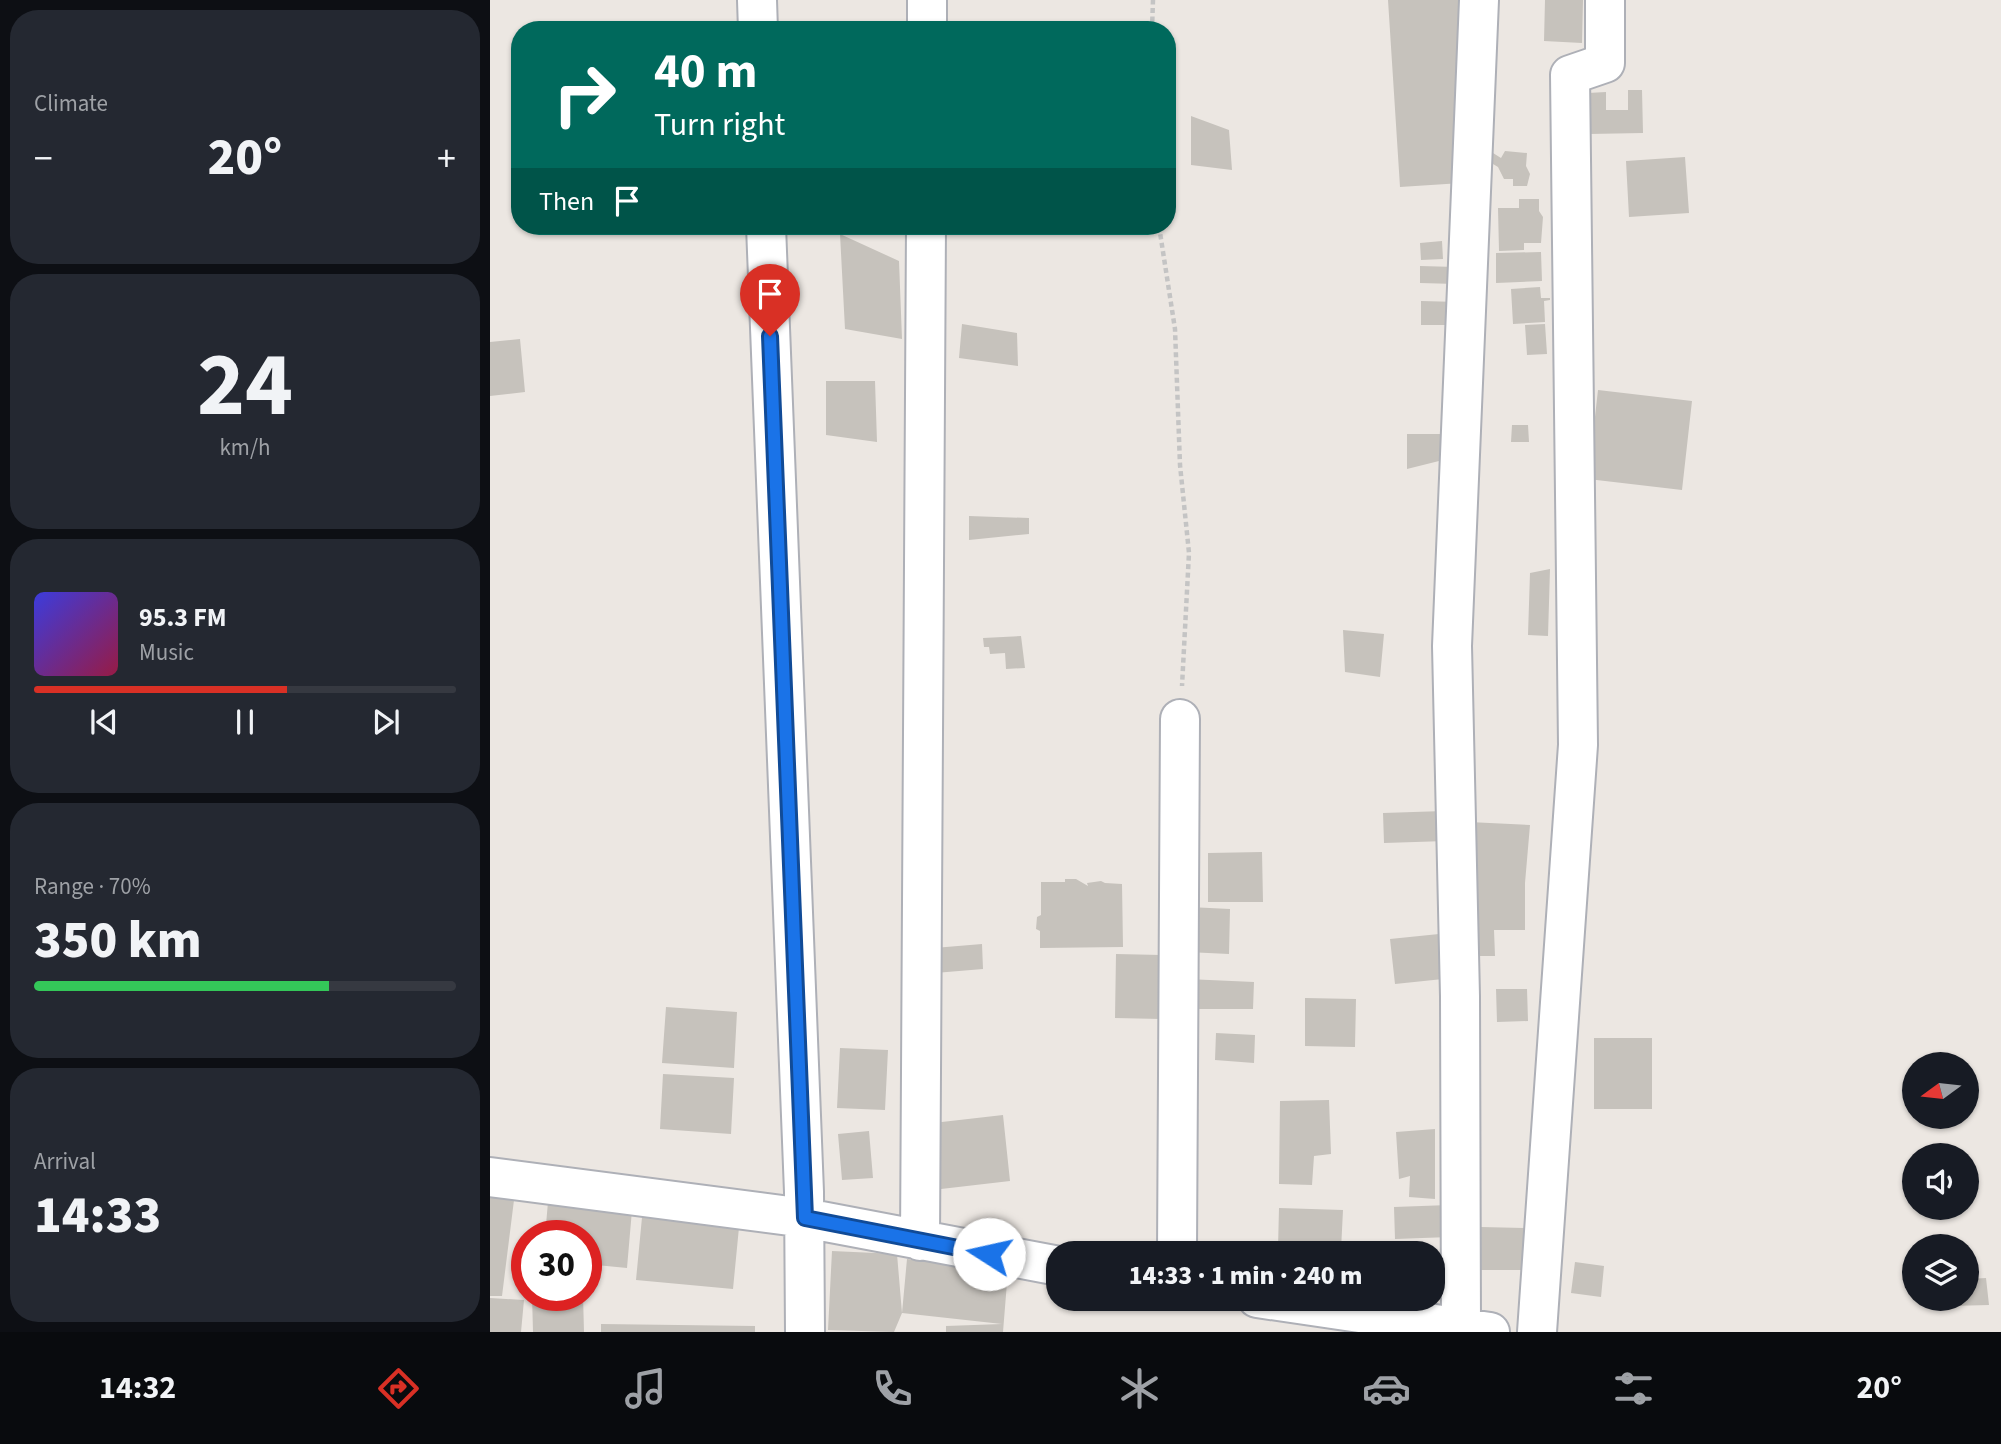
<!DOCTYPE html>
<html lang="en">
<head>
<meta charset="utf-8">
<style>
  :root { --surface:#171b24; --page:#242831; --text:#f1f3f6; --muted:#9ea1a6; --line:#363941; --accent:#d93025 }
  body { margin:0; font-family:"Source Sans 3",sans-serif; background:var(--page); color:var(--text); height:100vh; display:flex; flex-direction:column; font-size:26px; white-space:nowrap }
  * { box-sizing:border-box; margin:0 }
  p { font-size:23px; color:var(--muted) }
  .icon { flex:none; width:38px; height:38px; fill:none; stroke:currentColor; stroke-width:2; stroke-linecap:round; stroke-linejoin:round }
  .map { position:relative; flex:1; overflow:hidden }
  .details { display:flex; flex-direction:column; gap:10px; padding:10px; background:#0d0f14; width:490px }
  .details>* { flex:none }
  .top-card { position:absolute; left:21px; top:21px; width:665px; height:214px; border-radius:28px; box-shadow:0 2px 5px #0004; background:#00695c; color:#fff; overflow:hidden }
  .needle { width:46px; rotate:255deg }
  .fabs { position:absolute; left:1412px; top:1052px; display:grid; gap:14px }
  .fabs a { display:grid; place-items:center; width:77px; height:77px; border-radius:50%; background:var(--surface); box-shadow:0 2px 5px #0004; font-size:35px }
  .speed { position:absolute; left:21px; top:1220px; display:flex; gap:14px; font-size:35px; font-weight:700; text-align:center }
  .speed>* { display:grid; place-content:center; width:91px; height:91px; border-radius:50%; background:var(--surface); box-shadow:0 2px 5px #0004; line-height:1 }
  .speed .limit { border:10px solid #d22; background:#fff; color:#111 }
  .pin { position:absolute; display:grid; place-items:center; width:60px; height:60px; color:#fff; margin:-72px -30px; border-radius:50% 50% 50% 0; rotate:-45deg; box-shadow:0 0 7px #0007 }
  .pin .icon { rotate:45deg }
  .me { position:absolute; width:77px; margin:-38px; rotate:280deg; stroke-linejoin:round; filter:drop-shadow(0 0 5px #0008) }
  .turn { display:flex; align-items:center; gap:24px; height:147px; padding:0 28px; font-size:32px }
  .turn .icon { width:91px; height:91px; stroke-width:2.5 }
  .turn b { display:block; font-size:49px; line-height:60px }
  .then { display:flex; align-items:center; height:66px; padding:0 28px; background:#0003; gap:14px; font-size:26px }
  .big { font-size:52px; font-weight:800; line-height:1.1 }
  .details .widget { flex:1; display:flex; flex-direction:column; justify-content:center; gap:10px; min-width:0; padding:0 24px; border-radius:28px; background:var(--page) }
  .details .dial { align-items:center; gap:0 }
  .dial b { font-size:91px; line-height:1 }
  .song { display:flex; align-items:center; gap:21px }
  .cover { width:84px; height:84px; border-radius:10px; background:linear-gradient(135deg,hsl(240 70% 55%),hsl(340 70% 35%)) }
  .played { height:7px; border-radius:4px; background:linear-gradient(90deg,var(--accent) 60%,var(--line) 60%) }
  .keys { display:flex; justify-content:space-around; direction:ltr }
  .heat { display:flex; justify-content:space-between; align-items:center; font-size:38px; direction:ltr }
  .charge { height:10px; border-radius:5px; background:linear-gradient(90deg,#34c759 70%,var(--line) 0) }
  .trip { position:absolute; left:556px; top:1241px; width:399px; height:70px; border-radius:28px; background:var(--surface); box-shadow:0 2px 5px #0004; font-weight:800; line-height:70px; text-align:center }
  .tabs { display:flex; height:112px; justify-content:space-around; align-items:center; background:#090b0e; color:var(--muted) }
  .tabs .icon { width:49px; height:49px }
  .tabs .current { color:var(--accent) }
  .tabs b { font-size:32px; color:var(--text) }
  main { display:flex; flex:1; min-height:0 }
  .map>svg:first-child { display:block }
  .building { fill:#c6c2bc }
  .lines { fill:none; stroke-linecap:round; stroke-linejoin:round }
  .minor-casing { stroke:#aeb0b7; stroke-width:42 }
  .path { stroke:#c4c4c4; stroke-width:4.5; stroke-dasharray:5 3.5; stroke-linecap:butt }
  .minor { stroke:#fff; stroke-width:38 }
  .route-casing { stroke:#114b97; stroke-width:18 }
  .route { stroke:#1a73e8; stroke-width:12 }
</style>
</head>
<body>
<main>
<section class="details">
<div class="widget"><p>Climate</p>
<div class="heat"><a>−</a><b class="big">20°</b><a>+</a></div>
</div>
<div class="widget dial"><b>24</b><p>km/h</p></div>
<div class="widget">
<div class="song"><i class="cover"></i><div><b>95.3 FM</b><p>Music</p></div></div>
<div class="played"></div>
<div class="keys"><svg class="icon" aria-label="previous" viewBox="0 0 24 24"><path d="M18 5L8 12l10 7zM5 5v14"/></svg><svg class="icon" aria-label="pause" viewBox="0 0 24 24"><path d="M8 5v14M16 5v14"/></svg><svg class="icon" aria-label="next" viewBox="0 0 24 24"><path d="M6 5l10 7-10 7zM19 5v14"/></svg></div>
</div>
<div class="widget"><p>Range · 70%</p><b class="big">350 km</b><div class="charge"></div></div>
<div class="widget"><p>Arrival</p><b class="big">14:33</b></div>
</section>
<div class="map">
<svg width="1511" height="1332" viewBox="0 0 1511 1332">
  <rect width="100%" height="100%" fill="#ece7e2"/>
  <path class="building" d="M898,0H976L987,182L910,187Z
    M1055,0H1093L1092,43L1054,41Z
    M528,22V30H469V24Z
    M1138,90H1152L1153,133L1099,134L1098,93L1116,92V110H1138Z
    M701,116L739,130L742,170L701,165Z
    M1015,151L1037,153L1036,166L1040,174L1037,186H1023V179H1014L1008,167L998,161L1003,153L1011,158Z
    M1195,157L1199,213L1139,217L1136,161Z
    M1029,199H1049V211L1053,217L1051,243H1034V250L1009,251L1008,208H1029Z
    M350,234L409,261L412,339L355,329Z
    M952,241L953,259L931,260L930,243Z
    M1051,252L1052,281L1006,283V253Z
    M930,266L966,267V284L930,283Z
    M1050,287L1051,298H1060V300L1054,301L1055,322L1023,324L1021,289Z
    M931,301L969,302L977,325H931Z
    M472,324L527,333L528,366L469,358Z
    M1055,324L1057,354L1037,355L1035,325Z
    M30,339L35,392L0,396V342Z
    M336,381H385L387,442L336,435Z
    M1108,390L1202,401L1192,490L1098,479Z
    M1022,425H1038L1039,442H1021Z
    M917,434H950L953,460L917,469Z
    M479,516L539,518V534L479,540Z
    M1060,569L1058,636L1038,635L1040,573Z
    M853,630L894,634L890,677L855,672Z
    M531,636L535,668L516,669L515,653L500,654L499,647H494L493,638Z
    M954,811L956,841L894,843L893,813Z
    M979,822L1040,825L1035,883V930H1004L1005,956H981Z
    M772,852L773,902H718V853Z
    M575,879H586L598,886L597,883L611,881L615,883L632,884L633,947L550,948V931L546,929L547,917L551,915V882H575Z
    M699,907L740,909L739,954L697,952Z
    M949,934L953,979L905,984L900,939Z
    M492,944L493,969L445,973L444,948Z
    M626,954L671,955V1019L625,1018Z
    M697,979L764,982L763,1009H698Z
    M1006,989H1037L1038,1021L1007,1022Z
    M815,998L866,999L865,1047L815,1046Z
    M176,1007L247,1012L244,1068L172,1063Z
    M726,1033L765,1035L764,1063L725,1060Z
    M1104,1038H1162V1109H1104Z
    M350,1048L398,1050L395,1110L347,1108Z
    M173,1074L244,1078L241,1134L170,1129Z
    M839,1100L841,1154L824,1156L822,1185L789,1184L790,1101Z
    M513,1115L520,1181L451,1189L443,1123Z
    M945,1129V1199L919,1197L920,1176L909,1179L906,1132Z
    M379,1131L383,1178L352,1180L348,1134Z
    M0,1197L24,1200L12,1296H0Z
    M58,1202L142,1210L137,1268L96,1264V1236H55Z
    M959,1205L960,1237L905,1239L904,1207Z
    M153,1207L250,1217L243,1289L146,1280Z
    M789,1208L853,1210L851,1250L788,1248Z
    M991,1227L1034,1228L1033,1270H991Z
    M342,1251L407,1254L412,1313L404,1332L338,1330Z
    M417,1259L518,1270L513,1332H456V1326L512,1324L412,1313Z
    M1085,1262L1114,1266L1111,1297L1081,1293Z
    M1496,1278L1499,1305L1460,1306V1298H1477V1279Z
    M42,1295H93L94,1332H43Z
    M0,1298L34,1300L31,1332H0Z
    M111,1324L265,1326V1332H111Z"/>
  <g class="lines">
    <defs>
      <path id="minor" d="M267,0L268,30
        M437,30V0
        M276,226L314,1192L315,1332
        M0,1177L315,1218L569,1266
        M430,1241L436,226
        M687,1253L690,719
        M767,1298L1000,1332
        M971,1327L970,996L962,646L989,0
        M1047,1332L1088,745L1080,75L1115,63V0"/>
    </defs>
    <use href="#minor" class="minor-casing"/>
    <path class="path" d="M662,30L663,0
      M669,226L685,329L690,465L699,553L692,686"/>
    <use href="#minor" class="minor"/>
  </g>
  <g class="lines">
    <defs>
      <path id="route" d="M280,336L315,1218L499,1254"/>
    </defs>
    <use href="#route" class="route-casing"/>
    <use href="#route" class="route"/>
  </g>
</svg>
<div class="fabs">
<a><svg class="needle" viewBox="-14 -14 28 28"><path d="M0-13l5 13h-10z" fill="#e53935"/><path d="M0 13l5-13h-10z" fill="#9ea1a6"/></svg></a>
<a><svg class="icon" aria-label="sound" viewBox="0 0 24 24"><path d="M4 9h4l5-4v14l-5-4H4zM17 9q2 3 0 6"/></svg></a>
<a><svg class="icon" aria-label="layers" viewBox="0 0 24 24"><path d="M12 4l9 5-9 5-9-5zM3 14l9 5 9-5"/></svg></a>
</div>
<div class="speed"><div class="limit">30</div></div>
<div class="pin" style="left:280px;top:336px;background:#d93025"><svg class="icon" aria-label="arrive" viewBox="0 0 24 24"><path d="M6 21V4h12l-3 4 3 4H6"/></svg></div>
<svg class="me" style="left:499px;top:1254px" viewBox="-20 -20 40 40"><circle r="19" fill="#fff"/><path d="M0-13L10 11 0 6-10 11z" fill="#1a73e8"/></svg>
<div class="trip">14:33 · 1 min · 240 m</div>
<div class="top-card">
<div class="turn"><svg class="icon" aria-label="right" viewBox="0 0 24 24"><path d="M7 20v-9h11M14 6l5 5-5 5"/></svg><div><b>40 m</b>Turn right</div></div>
<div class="then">Then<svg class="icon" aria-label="arrive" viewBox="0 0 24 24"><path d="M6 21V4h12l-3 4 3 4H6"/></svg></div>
</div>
</div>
</main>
<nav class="tabs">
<b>14:32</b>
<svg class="icon current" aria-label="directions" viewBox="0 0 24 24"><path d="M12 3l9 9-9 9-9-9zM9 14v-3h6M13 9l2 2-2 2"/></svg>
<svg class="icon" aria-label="music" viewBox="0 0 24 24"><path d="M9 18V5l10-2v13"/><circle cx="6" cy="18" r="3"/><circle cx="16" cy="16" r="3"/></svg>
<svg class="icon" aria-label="phone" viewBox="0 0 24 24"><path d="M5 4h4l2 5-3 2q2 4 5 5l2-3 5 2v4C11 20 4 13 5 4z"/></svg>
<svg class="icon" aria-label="climate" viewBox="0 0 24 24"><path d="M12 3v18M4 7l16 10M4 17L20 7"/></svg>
<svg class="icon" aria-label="car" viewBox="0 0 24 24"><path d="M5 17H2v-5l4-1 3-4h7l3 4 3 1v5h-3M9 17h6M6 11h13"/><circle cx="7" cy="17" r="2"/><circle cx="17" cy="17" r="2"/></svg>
<svg class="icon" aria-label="filters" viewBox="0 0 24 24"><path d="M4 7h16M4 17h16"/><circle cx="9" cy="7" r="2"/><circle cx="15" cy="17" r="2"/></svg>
<b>20°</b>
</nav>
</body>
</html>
